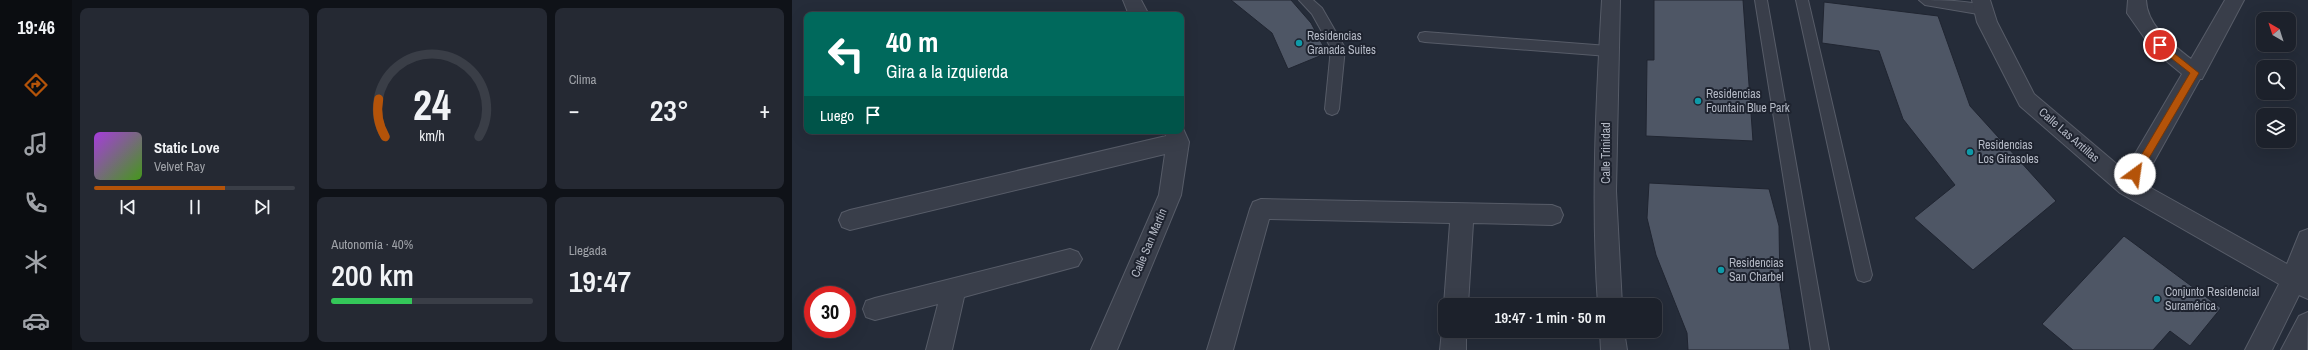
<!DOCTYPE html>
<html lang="es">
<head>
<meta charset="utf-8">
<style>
  :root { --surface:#1c212b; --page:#252933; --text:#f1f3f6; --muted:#a0a3a9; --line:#3a3e47; --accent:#b45309 }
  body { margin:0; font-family:"Archivo Narrow",sans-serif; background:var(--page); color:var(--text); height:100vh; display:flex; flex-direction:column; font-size:15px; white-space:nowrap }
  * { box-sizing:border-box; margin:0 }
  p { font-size:13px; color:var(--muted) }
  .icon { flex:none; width:22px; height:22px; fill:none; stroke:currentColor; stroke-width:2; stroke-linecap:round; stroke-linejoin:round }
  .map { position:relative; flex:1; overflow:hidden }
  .side { display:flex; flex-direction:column; gap:8px; padding:8px; background:#0f1218; width:720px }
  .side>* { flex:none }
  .top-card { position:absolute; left:12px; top:12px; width:380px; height:122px; border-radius:8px; box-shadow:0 4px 16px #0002,0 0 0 1px var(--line); background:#00695c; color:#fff; overflow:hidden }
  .needle { width:26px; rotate:321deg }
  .controls { position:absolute; left:1464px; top:12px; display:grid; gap:8px }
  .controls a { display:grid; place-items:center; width:40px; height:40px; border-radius:8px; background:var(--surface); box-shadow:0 4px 16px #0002,0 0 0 1px var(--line); font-size:20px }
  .speed { position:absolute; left:12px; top:286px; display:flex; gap:8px; font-size:20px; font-weight:700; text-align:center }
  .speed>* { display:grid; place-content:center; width:52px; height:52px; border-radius:50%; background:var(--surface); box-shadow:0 4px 16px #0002,0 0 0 1px var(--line); line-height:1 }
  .speed .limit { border:6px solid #d22; background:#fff; color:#111 }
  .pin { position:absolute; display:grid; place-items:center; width:34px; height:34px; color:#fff; margin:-17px; border:2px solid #fff; border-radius:50%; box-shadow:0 1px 4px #0007 }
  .me { position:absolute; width:44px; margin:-22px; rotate:31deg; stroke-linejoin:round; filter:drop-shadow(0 0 3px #0008) }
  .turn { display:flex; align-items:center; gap:14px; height:84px; padding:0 16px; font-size:18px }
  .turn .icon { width:52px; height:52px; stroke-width:2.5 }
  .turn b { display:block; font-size:28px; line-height:34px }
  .then { display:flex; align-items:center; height:38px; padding:0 16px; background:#0003; gap:8px; font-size:15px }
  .big { font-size:30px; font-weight:600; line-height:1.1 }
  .side .widget { flex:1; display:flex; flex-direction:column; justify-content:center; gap:6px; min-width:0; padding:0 14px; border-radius:8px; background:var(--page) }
  .side .dial { align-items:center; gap:0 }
  .dial svg { height:104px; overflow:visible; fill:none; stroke:var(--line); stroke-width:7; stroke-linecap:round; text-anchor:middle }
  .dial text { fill:var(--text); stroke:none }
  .song { display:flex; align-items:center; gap:12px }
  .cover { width:48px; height:48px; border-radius:6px; background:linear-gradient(135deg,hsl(280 70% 55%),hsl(100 70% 35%)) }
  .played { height:4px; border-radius:2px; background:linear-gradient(90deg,var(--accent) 65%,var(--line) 65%) }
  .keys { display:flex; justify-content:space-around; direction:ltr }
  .heat { display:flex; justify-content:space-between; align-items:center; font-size:22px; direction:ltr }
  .charge { height:6px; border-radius:3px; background:linear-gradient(90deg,#34c759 40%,var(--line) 0) }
  .side .tiles { flex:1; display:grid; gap:8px; grid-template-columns:repeat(3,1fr) }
  .widget:first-child { grid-row:span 2 }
  .trip { position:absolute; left:646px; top:298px; width:224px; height:40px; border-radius:8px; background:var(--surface); box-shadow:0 4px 16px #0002,0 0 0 1px var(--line); font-weight:600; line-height:40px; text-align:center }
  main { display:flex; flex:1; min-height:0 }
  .tabs { display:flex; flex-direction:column; width:72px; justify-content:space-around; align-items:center; background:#0b0d11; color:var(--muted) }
  .tabs .icon { width:28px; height:28px }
  .tabs .current { color:var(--accent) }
  .tabs b { font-size:18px; color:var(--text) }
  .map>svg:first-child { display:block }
  .building { fill:#4e5665; stroke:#202531 }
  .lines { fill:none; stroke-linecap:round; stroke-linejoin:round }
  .lane-casing { stroke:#575c68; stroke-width:2 }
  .street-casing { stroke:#575c68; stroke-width:2 }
  .lane { fill:#393e4a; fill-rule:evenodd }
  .street { fill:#393e4a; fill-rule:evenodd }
  .route { fill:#b45309; stroke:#753606 }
  .culture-dot { fill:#0f9aa8; stroke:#1e232f; stroke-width:1.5 }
  .labels { text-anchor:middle; stroke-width:4; stroke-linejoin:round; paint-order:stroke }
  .poi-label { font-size:12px; fill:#b4b9c5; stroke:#1e232f; text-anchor:start }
  .street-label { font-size:12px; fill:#b4b9c5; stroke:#1e232f }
</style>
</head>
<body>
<main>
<nav class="tabs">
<b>19:46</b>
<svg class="icon current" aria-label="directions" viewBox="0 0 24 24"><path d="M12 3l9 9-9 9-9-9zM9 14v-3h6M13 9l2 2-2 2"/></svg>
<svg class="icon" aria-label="music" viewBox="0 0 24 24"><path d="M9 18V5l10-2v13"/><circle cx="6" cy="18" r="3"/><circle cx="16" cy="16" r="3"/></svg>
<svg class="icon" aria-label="phone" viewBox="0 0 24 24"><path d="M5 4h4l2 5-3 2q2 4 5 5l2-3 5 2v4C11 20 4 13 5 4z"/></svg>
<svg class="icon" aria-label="climate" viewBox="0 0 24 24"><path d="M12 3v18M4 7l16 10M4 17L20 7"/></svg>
<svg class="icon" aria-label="car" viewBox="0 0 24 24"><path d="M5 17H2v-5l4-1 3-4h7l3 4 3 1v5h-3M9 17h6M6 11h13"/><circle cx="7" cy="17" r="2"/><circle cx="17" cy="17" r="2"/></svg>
</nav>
<section class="side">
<div class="tiles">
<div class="widget">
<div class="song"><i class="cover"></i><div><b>Static Love</b><p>Velvet Ray</p></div></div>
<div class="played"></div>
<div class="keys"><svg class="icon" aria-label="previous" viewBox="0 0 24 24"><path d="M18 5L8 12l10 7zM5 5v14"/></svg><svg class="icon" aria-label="pause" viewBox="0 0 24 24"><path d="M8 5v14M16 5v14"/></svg><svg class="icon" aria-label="next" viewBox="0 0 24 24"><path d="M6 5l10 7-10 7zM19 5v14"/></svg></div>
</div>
<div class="widget dial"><svg viewBox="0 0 100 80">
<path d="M14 69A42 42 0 1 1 86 69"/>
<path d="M14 69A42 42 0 0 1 9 40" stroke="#b45309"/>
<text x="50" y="56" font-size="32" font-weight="700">24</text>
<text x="50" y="72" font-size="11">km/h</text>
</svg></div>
<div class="widget"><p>Clima</p>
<div class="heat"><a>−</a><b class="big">23°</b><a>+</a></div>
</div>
<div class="widget"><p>Autonomía · 40%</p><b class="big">200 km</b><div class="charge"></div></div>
<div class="widget"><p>Llegada</p><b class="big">19:47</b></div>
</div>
</section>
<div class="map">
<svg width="1516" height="350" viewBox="0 0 1516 350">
  <rect width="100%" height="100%" fill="#252c39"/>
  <path class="building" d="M439,0H499L519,23L535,53L496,69L480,33Z
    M862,0H951L961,141L854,136L855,60H862Z
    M1032,2L1146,16L1178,106L1264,201L1181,270L1122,218L1163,185L1111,119L1087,51L1030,43Z
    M857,183L977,189L987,226L988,286L998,350H896L895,333L864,255L855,218Z
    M1332,236L1429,308L1398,346L1378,331L1361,350H1281L1250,324Z"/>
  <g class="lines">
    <defs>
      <path id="lane" d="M507,0H521L530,8L553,48L547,109L545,113L540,115L535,113L533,109L539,48L520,14Z
        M963,0H975L1037,350H1019Z
        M1004,0H1016L1080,275L1078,280L1072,282L1066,280L1064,275Z
        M1127,0C1140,0 1192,0 1199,10L1192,15L1133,5Z
        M633,32L816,46L821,47L823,51L821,55L816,56L633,42L628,41L626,37L628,33Z"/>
      <path id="street" d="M331,0H349L357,15H337Z
        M810,0H828L824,191L830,305H806C799,203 804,102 810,0Z
        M1180,0H1198L1205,22L1242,94L1333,171L1390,74L1361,50L1335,13L1336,0H1354C1355,26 1380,44 1399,59L1433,0H1452L1410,79H1408L1350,183L1495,264L1508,232L1516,229V299L1507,295L1480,350H1453L1487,284L1328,193L1228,106L1185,22Z
        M389,124L397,142L389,195L325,350H299L367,195L373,154L58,230L50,227L47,220L50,213L58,210L374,136L372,131H389Z
        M469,199L760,205L768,208L771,215L768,222L760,225L681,223L676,305H653V308L652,305L658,223L477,219L441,350H415L458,209L461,202Z
        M278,249L286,252L290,259L286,266L172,297L160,350H134L146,304L83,320L74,317L71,309L74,301L83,298Z
        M1516,312L1515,350H1489L1507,316Z
        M653,323V331H674V350H648L650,331Z
        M808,331H832L835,350H809Z"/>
    </defs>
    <use href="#lane" class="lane-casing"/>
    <use href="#street" class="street-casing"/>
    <use href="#lane" class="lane"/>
    <use href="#street" class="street"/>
  </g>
  <path class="route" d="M1368,42L1407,73L1346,177H1340V171L1398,73L1365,47L1364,45Z"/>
  <g class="culture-dot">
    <circle cx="507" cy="43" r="4"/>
    <circle cx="906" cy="101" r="4"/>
    <circle cx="1178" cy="152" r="4"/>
    <circle cx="929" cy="270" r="4"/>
    <circle cx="1365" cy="299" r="4"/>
  </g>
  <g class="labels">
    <g class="poi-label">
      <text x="515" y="40">Residencias<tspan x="515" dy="14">Granada Suites</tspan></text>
      <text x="914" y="98">Residencias<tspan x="914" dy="14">Fountain Blue Park</tspan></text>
      <text x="1186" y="149">Residencias<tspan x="1186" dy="14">Los Girasoles</tspan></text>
      <text x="937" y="267">Residencias<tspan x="937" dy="14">San Charbel</tspan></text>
      <text x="1373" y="296">Conjunto Residencial<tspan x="1373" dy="14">Suramérica</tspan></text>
    </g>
    <g class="street-label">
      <text transform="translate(1277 135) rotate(41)" y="4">Calle Las Antillas</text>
      <text transform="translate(814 153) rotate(-90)" y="4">Calle Trinidad</text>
      <text transform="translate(357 243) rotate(-67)" y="4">Calle San Martín</text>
    </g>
  </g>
</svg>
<div class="controls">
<a><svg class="needle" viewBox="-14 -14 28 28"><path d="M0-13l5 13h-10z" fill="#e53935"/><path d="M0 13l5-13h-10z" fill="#a0a3a9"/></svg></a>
<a><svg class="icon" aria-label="search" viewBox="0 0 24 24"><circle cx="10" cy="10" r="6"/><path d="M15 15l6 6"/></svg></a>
<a><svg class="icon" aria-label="layers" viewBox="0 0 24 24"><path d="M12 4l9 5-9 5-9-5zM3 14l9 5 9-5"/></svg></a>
</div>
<div class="speed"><div class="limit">30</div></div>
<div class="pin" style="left:1368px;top:45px;background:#d93025"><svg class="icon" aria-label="arrive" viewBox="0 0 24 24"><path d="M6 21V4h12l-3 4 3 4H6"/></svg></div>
<svg class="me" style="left:1343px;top:174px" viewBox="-20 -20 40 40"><circle r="19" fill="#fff"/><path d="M0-13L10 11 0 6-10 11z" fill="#b45309"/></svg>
<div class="trip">19:47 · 1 min · 50 m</div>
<div class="top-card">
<div class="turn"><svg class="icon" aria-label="left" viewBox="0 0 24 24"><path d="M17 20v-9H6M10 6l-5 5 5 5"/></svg><div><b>40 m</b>Gira a la izquierda</div></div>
<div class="then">Luego<svg class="icon" aria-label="arrive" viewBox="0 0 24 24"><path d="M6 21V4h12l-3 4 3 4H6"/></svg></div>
</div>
</div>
</main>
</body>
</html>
